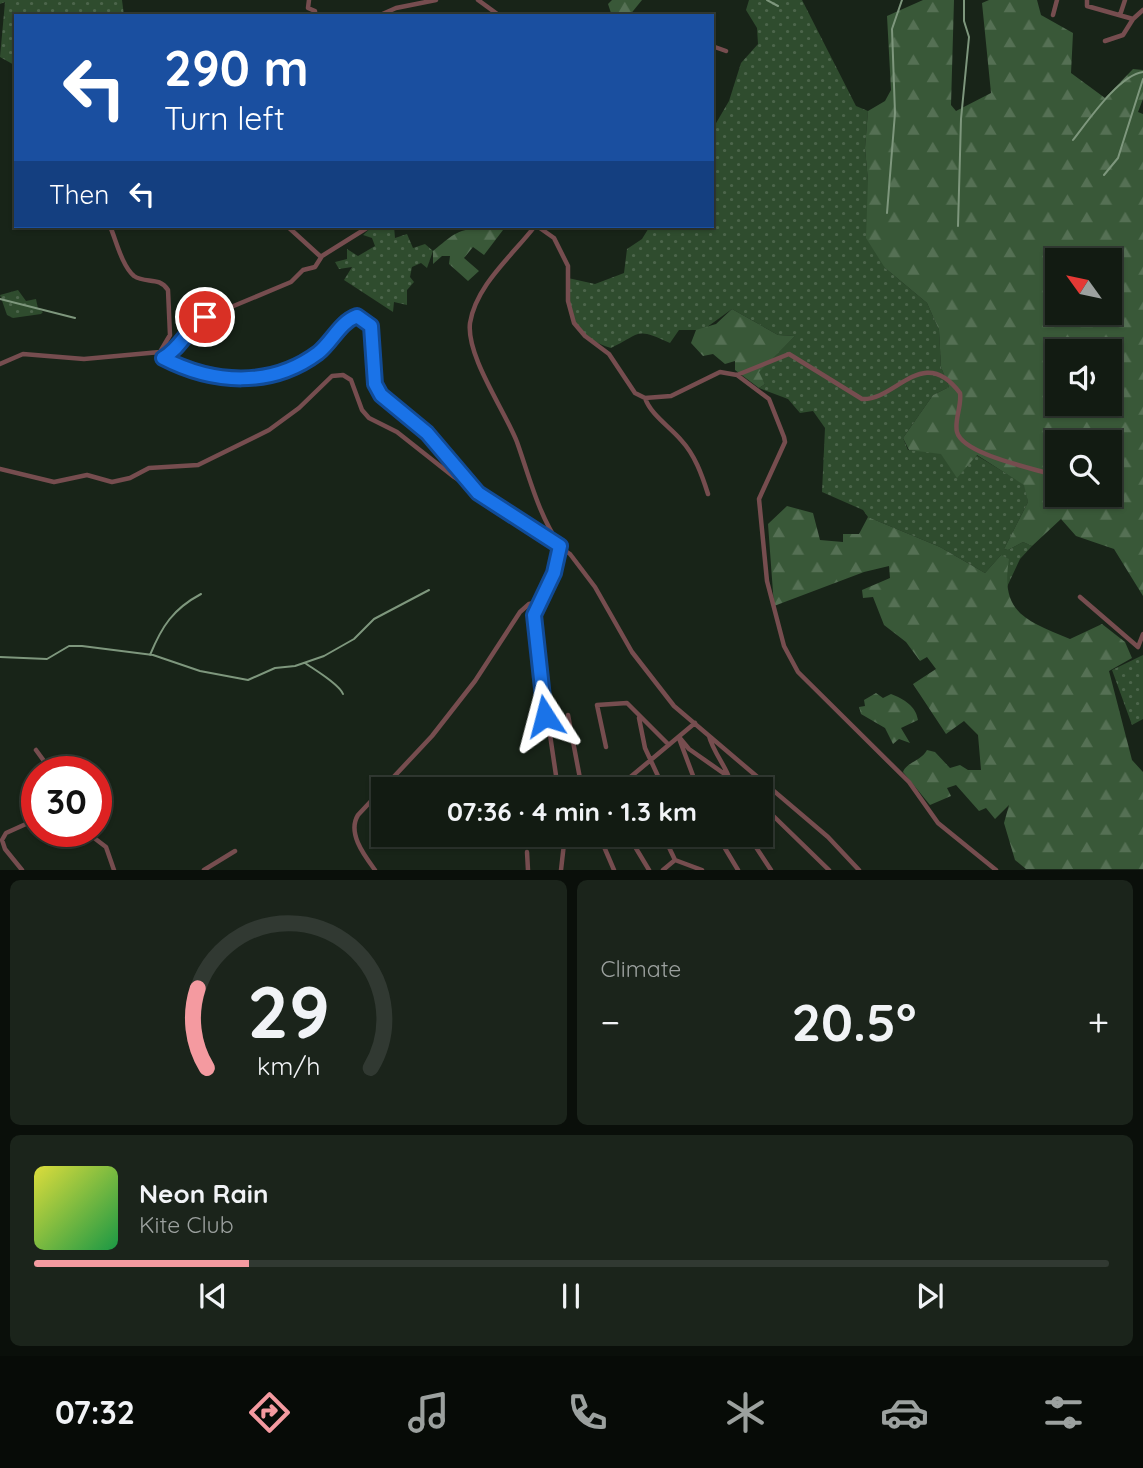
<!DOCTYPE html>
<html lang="en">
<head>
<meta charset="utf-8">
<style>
  :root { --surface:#121b12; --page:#1b241b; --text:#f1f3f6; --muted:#9ca19f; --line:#313932; --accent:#f49aa0 }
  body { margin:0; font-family:Quicksand,sans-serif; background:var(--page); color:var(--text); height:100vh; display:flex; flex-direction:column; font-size:26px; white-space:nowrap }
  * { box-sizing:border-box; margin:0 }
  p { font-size:23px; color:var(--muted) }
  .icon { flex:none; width:38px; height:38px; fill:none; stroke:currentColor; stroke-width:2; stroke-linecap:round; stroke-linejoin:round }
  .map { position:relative; height:870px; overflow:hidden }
  .side { display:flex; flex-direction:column; gap:10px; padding:10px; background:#0a0f0a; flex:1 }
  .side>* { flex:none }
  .guide { position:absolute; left:14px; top:14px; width:700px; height:214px; border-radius:0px; box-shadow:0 2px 5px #0004,0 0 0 2px var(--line); background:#1a4fa0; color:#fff; overflow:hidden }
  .needle { width:46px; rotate:303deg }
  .fabs { position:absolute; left:1045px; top:248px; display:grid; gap:14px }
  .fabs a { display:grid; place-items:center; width:77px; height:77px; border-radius:0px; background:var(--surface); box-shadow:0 2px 5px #0004,0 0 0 2px var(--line); font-size:35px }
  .speed { position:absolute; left:21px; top:756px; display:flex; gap:14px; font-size:35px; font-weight:700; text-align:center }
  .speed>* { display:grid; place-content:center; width:91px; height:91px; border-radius:50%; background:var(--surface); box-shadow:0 2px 5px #0004,0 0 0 2px var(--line); line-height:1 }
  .speed .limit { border:10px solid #d22; background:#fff; color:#111 }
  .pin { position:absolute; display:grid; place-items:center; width:60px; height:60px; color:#fff; margin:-30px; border:4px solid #fff; border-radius:50%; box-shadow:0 2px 7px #0007 }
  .me { position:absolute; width:77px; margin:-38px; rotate:351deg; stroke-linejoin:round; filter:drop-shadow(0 0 5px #0008) }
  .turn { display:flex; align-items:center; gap:24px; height:147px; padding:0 35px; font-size:32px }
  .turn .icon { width:91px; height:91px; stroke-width:2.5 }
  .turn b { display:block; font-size:49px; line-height:60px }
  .then { display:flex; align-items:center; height:66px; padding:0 35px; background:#0003; gap:14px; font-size:26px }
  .big { font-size:52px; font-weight:800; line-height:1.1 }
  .side .card { flex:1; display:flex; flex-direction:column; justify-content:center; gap:10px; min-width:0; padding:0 24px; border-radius:10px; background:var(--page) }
  .side .dial { align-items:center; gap:0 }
  .dial svg { height:182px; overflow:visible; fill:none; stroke:var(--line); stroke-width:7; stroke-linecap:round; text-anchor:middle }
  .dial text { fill:var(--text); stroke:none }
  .song { display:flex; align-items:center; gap:21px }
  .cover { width:84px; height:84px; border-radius:10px; background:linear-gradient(135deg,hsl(60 70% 55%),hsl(140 70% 35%)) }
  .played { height:7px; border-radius:4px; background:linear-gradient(90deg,var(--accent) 20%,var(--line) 20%) }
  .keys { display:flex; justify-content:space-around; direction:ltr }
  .heat { display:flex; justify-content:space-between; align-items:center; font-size:38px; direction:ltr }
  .side .tiles { flex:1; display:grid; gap:10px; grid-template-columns:1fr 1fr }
  .card:last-child { grid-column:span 2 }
  .trip { position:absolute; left:371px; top:777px; width:402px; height:70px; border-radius:0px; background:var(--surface); box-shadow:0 2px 5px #0004,0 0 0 2px var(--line); font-weight:800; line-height:70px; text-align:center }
  .tabs { display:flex; height:112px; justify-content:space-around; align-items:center; background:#070b07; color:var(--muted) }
  .tabs .icon { width:49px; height:49px }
  .tabs .selected { color:var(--accent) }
  .tabs b { font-size:32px; color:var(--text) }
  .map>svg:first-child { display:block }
  .grass { fill:url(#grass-dots) }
  .forest { fill:url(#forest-firs); fill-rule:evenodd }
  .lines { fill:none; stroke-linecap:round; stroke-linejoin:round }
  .stream { stroke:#7e977d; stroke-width:2 }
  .street { stroke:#764d4f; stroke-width:4.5 }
  .route-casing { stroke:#114b97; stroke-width:18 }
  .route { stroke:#1a73e8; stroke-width:12 }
</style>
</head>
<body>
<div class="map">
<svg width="1143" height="870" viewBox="0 0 1143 870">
  <defs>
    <pattern id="grass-dots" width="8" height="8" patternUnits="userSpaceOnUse" patternTransform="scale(1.75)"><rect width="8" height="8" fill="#2f4c2e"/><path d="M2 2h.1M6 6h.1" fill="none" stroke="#4c654b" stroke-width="1.8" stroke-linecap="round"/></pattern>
    <pattern id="forest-firs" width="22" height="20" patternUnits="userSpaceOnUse" patternTransform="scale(1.75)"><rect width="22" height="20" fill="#395838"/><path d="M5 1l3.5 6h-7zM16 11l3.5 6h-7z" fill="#557054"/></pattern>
  </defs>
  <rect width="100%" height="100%" fill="#182418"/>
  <path class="grass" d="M0,0H122L124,16H16V66L0,57L5,2L0,4Z
    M749,0H802L856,106L868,111L865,148L868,181L885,268L927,303L939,330L941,367L949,387L933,395L903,438L908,450L976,455L1025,485L1028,502L1004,549L1008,550L1023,542L1032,546L1020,559L1006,589L1001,555L985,573L940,547L868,517L863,510L822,492L825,428L813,411L800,413L788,399L759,388L765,384L758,372L795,336L778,335L732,309L703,330H679L670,343C635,327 642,333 611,348C576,338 564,312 568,278L595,284L624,273L627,249L642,239L650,226H712V130L729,101L741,63L758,44L757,28L746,10Z
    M373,226H394L395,238L407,234L413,248L425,244L433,251L427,268L421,263L412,267L410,277L414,282L407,290V305L394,302L393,312L344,280L352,267L339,269L335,262L347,259V249L358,256L375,246L372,238L363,235Z
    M18,290L26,301L36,299L38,309L43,312L41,314L13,318L7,315L0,295Z
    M1143,655V719L1132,725L1112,670Z"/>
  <path class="forest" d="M612,0H642L629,16H612L608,4Z
    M923,0H954L951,105L956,111L991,93L982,3L989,0H1037L1041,15L1073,33L1071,73L1105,98L1133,69L1143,70V99L1138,112L1143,114V596L1114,549L1076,536L1061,519L1032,546L1023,542L1008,550L1004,549L1028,502L1024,485L977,455L957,478L941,454L909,450L903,438L933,395L949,387L941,367L939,330L927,303L885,268L866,238L868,181L865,148L868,111L885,101L891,90L887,16ZM1057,261H1110V313H1057ZM1057,352H1110V404H1057ZM1057,443H1110V495H1057Z
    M476,226H502L503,230L484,255L473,247L464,258L479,271L468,281L449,264L450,256H442L433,264V251C447,240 457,228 476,229Z
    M732,309L778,335L795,336L759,372L765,384L759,388L735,370V361L725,364L713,354L703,356L691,343L696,330L716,324Z
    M787,506L813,513L820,540L843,542V534H859L868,517L940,547L985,573L1001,555L1009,559C1000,613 1025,620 1070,639L1102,624L1125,642L1132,658L1109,671L1132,760L1143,772V869H1026L1015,860L1004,823L1009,805L995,819L986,808L979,811L956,785L947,788L951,796L930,805L903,772C907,762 921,761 927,750L935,752L950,768L960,765L968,770H981L978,735L964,721L946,734L913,684L936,669L927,657L920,661L906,642L884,625L873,597L863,598L862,590L890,578L889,566L864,572L774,606L768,524Z
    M876,693L883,698L891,694C904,699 916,706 918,720L901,728L910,743L899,739L893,744L885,728L861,714L859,707L865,706L864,700Z"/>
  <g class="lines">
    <path class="stream" d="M767,0L778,6
      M1073,140C1088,121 1119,75 1143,72
      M1104,175L1118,158L1143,79
      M887,213L895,113L892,29L902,0
      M958,226L961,119L969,37L964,21V0
      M0,299L75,318
      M150,655C162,626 173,609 201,594
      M0,657L47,659L69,646H82L153,655L200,671L248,680L275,668L295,666L324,656L354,639L374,619L429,590
      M305,663C315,670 339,684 343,694"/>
    <path class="street" d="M309,0L308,8L315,11V16
      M478,0L500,16
      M1087,0V6L1133,19L1143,10
      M1053,15L1057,0
      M1120,15L1125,0
      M378,16L396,8L436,0
      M1105,41L1123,35L1133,19
      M712,46L726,51
      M110,226C116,240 122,266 134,276C146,284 159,276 168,290L170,335L160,352C167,364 185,368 198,372C239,385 288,380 322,350C333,339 342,322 357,316L371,326L377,391L427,433L476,490
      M287,226L321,257
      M535,226C513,255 476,285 470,323C466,356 505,411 517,442C530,479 538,513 560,546L554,573L534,615V626L558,789
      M537,226L554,238L568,266V301L574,323L585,336L609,354L635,393L645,398L671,396L720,372L737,375L789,354L862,399C896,401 923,343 960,393C962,406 954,420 957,432C963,455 1037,469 1057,476
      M164,358L177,350L200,320L291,282L303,270L315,267L322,256L370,226
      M0,364L23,354L84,359L160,352
      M737,375L769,399L784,437L785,442L759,499L767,581L784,646L798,672L909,782L938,823L996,870
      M645,398C651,415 669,426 681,440C695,455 702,475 708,494
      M0,469L54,482L87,475L112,482L130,478L149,468L198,465L269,430L299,408L332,376L343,375L351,380L362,410L369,418L397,432L454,477L570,554L595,587L632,652L674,706L828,837L859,870
      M1080,597L1138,647L1143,634
      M568,715L582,789
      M639,718L645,748L664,789
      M709,736C714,755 730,770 732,789
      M679,737L689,749L746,789
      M680,741L698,789
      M606,747L597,705L627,703L669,745
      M36,750L52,772
      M633,775L640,789
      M616,789L695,723
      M751,789L760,779
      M761,804L829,870
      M85,831L106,847L114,870
      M599,835L614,870
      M628,835L649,870
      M717,835L738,870
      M748,835L771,870
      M527,852L528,870
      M675,860L702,870
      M22,870L5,849L2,840L6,833L37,819
      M204,870L235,851
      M375,870C364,855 347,833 358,815L432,736L475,681L520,612L529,604L539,602
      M561,870L565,835
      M663,870L675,860L666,841L681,835"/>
  </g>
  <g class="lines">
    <defs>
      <path id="route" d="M205,317C188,327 182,347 163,358C213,384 271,388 318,353C332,342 340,322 357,316L371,326L375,384L381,395L427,433L478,493L560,546L554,573L534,615L545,716"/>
    </defs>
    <use href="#route" class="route-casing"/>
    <use href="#route" class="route"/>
  </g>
</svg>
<div class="fabs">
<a><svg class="needle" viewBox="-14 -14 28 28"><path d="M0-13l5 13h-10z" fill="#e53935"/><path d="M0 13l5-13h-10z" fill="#9ca19f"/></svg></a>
<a><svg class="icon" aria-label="sound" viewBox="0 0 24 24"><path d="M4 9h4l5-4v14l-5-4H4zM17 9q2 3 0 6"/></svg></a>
<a><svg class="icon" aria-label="search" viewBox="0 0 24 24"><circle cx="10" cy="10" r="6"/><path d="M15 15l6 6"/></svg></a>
</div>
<div class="speed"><div class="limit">30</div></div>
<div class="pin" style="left:205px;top:317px;background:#d93025"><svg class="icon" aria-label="arrive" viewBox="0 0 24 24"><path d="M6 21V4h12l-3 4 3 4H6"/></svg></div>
<svg class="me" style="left:545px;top:716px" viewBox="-20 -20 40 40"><path d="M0-17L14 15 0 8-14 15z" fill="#1a73e8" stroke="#fff" stroke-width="4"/></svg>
<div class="trip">07:36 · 4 min · 1.3 km</div>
<div class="guide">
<div class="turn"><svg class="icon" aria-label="left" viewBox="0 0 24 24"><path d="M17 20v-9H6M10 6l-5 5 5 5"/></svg><div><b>290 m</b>Turn left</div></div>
<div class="then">Then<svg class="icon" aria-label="left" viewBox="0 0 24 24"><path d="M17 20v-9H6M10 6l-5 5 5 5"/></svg></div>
</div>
</div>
<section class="side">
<div class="tiles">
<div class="card dial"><svg viewBox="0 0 100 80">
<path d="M14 69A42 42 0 1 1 86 69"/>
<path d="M14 69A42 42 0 0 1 10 34" stroke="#f49aa0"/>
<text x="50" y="56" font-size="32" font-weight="700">29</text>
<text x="50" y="72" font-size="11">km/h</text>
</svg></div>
<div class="card"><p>Climate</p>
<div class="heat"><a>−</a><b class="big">20.5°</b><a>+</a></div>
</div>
<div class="card">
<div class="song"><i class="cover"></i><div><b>Neon Rain</b><p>Kite Club</p></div></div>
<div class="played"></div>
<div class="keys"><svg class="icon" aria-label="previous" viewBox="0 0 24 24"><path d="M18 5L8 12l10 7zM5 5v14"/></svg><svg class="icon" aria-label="pause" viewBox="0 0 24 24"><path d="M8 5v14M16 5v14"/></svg><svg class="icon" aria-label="next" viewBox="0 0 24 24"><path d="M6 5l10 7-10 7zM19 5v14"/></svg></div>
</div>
</div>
</section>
<nav class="tabs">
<b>07:32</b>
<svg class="icon selected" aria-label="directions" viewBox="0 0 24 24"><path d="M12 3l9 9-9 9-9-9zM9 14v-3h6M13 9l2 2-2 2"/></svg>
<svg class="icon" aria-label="music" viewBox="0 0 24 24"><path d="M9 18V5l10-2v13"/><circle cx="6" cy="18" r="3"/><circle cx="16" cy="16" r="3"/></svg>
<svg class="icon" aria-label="phone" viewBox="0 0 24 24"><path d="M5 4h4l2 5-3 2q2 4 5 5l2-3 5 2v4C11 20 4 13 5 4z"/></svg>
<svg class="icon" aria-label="climate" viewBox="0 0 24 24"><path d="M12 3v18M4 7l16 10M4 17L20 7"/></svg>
<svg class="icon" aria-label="car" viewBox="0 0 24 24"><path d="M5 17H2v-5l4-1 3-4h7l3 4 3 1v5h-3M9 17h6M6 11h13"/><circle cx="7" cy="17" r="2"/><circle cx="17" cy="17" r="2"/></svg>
<svg class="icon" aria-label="filters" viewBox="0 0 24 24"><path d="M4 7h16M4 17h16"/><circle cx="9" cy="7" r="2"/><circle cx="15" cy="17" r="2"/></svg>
</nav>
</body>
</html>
